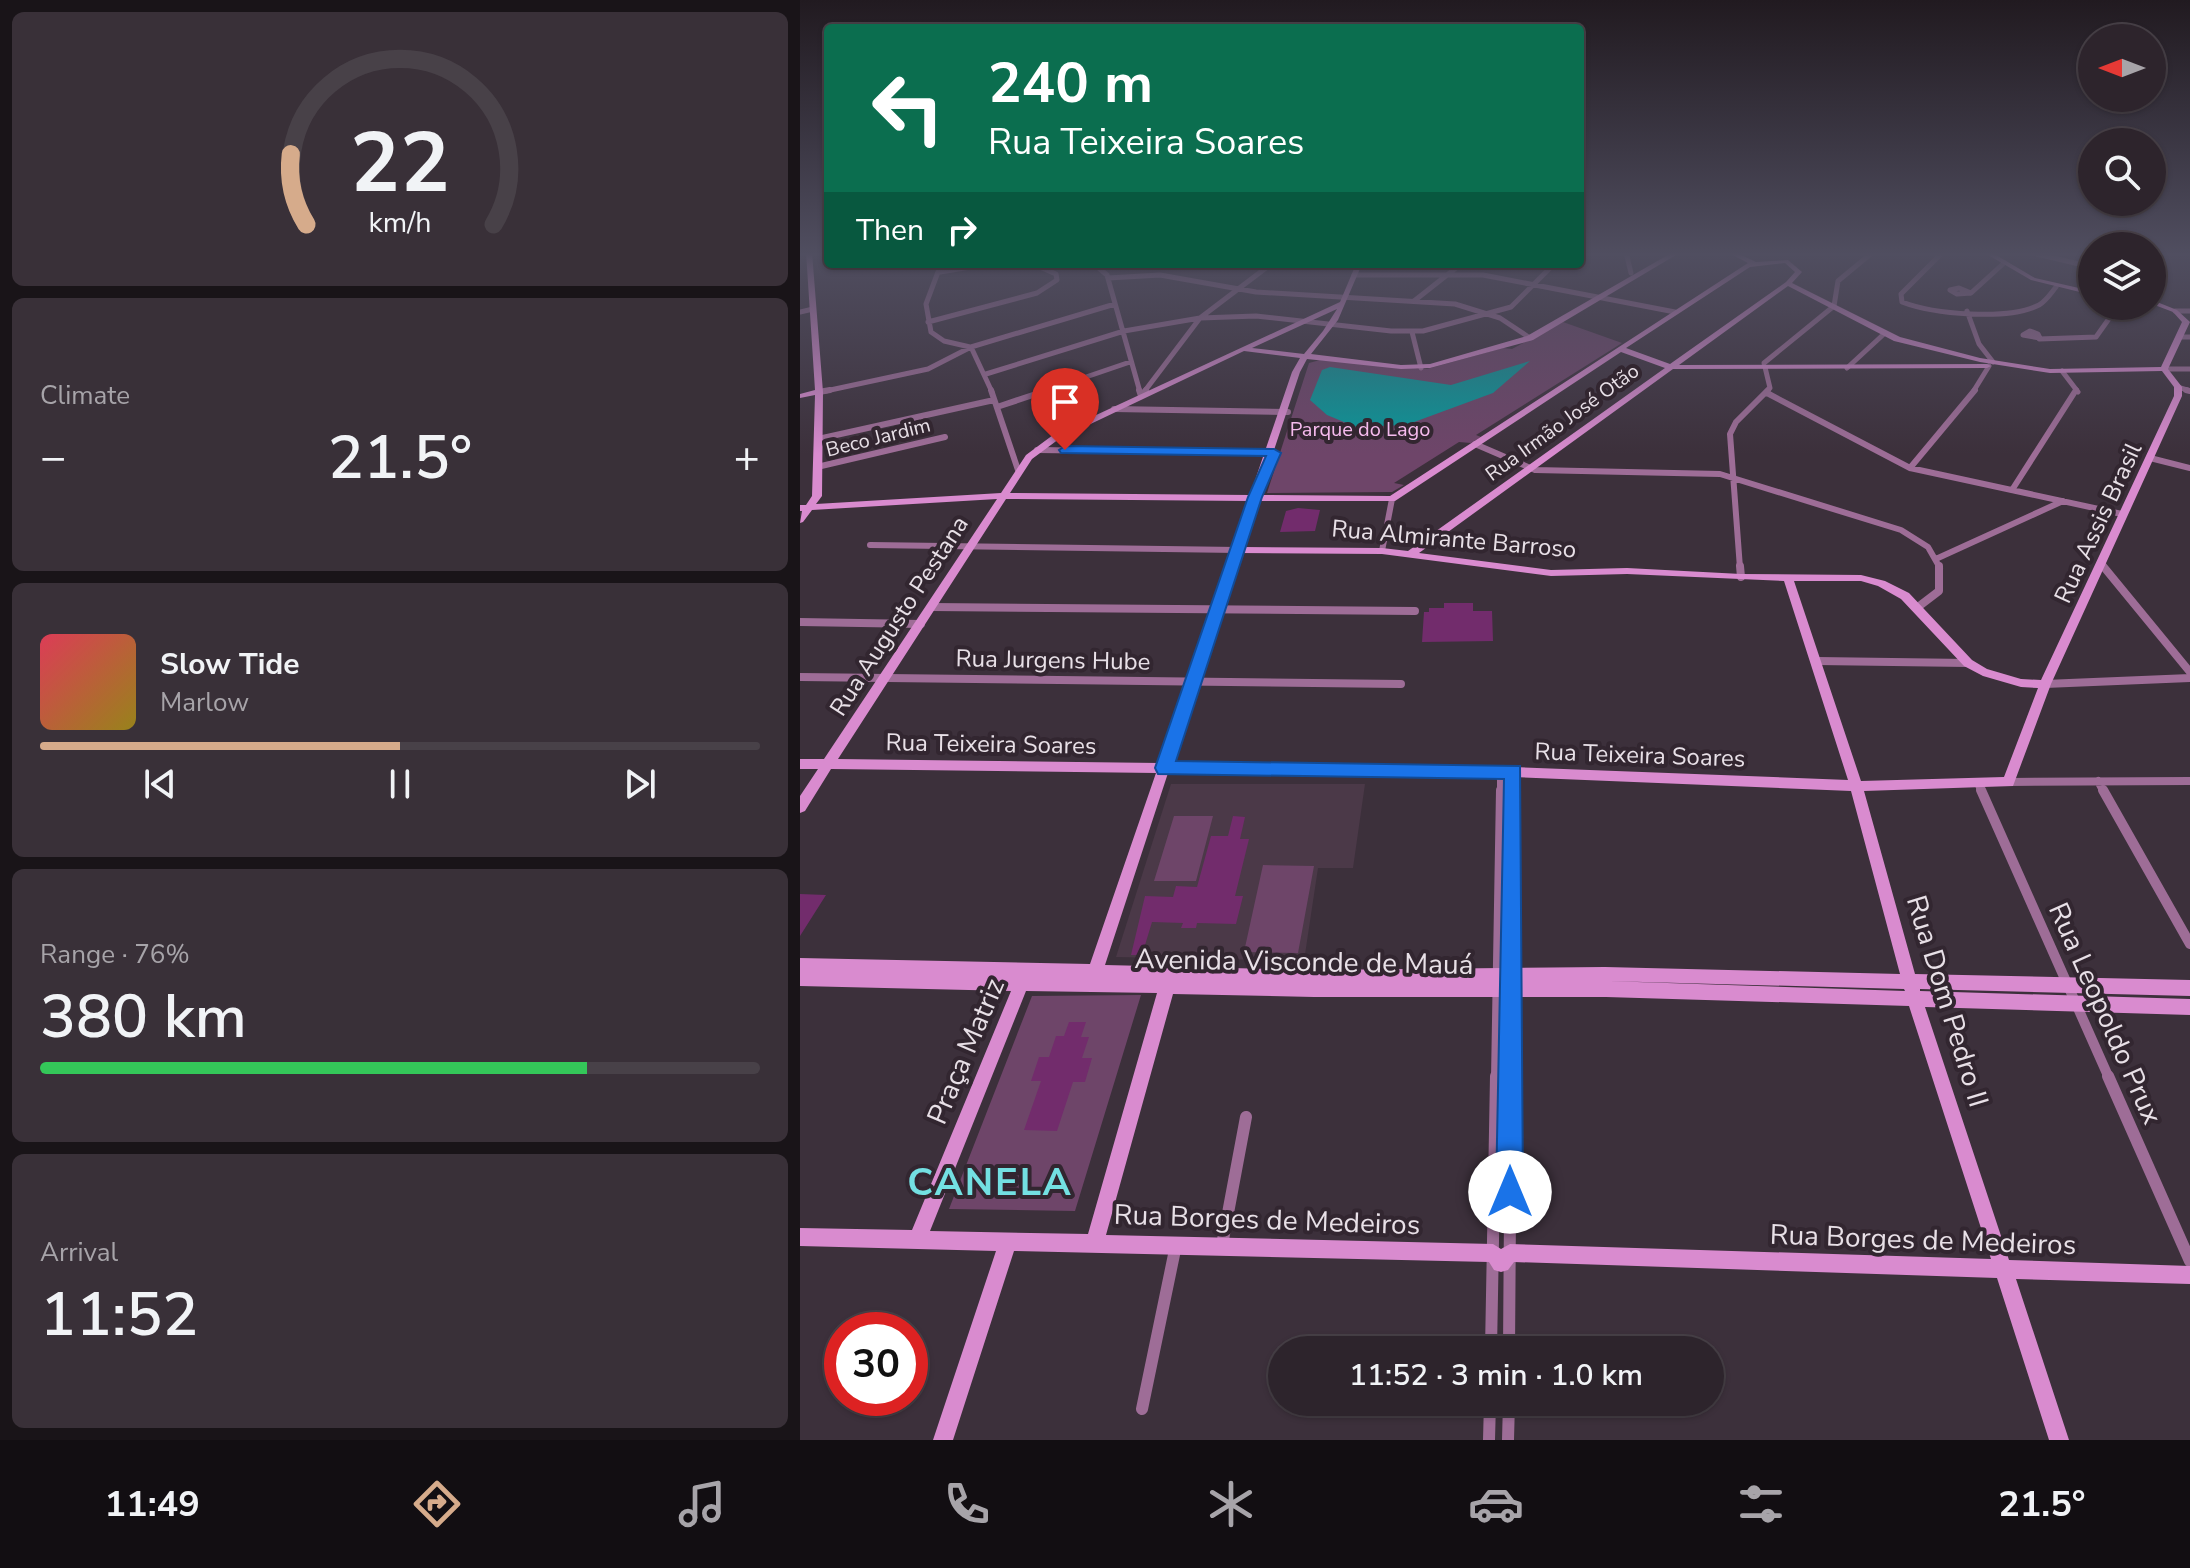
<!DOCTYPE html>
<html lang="en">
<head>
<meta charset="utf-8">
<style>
  :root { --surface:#2d242c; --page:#393038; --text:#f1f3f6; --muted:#a7a4a9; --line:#484148; --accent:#d6ab8b }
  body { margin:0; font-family:"Nunito Sans",sans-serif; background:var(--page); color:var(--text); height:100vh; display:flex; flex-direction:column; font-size:30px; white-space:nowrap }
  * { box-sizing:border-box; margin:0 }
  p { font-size:26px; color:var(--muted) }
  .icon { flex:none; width:44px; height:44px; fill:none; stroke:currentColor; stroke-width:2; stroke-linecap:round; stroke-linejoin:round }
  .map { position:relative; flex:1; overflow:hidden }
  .details { display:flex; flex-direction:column; gap:12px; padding:12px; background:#191418; width:800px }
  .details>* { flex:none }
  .hud { position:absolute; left:24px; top:24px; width:760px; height:244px; border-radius:8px; box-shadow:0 2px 6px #0004,0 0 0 2px var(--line); background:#0b6e4f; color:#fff; overflow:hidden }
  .needle { width:52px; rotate:270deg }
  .fabs { position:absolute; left:1278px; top:24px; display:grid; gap:16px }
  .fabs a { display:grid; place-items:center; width:88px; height:88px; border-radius:50%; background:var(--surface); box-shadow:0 2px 6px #0004,0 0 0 2px var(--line); font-size:40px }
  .speed { position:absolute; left:24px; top:1312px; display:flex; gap:16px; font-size:40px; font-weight:700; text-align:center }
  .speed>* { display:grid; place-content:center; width:104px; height:104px; border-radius:50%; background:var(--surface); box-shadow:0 2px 6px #0004,0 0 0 2px var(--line); line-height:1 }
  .speed .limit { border:12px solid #d22; background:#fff; color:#111 }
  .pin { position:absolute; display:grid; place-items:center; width:68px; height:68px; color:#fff; margin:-82px -34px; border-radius:50% 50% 50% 0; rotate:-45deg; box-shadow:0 0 8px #0007 }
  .pin .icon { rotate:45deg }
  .me { position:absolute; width:88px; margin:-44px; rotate:0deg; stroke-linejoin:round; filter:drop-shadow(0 0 6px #0008) }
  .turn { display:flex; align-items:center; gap:28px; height:168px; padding:0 32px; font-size:36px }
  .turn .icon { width:104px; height:104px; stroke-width:2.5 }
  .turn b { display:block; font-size:56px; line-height:68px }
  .then { display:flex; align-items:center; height:76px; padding:0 32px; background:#0003; gap:16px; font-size:30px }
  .big { font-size:60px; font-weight:600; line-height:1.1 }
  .details .widget { flex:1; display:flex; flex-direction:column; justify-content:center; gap:12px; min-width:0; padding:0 28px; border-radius:12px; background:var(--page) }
  .details .dial { align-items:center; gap:0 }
  .dial svg { height:208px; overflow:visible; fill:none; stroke:var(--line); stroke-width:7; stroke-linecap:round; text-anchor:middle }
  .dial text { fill:var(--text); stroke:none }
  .song { display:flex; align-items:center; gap:24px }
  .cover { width:96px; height:96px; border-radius:12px; background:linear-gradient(135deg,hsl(350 70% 55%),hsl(50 70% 35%)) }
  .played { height:8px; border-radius:4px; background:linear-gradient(90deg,var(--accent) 50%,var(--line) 50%) }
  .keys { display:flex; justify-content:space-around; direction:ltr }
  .heat { display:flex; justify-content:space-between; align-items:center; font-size:44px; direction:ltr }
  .charge { height:12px; border-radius:6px; background:linear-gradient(90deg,#34c759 76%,var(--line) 0) }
  .trip { position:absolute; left:468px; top:1336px; width:456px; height:80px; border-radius:40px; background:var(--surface); box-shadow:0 2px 6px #0004,0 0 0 2px var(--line); font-weight:600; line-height:80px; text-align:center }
  .tabs { display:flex; height:128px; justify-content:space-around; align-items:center; background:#120e12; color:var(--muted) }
  .tabs .icon { width:56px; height:56px }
  .tabs .selected { color:var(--accent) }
  .tabs b { font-size:36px; color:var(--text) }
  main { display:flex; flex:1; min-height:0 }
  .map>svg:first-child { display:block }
  .built { fill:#4b3948 }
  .green { fill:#6e4569 }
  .water { fill:#0a979a }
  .building { fill:#722c6c }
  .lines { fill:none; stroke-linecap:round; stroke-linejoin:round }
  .street-far4 { stroke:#9e6d97; stroke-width:5 }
  .street-far3 { stroke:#9e6d97; stroke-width:6 }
  .street-far2 { stroke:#9e6d97; stroke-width:8 }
  .street-far1 { stroke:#9e6d97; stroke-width:10 }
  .street { stroke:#9e6d97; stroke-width:12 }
  .secondary { fill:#d98bcf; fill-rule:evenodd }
  .route { fill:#1a73e8; stroke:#114b97; stroke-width:2 }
  .labels { text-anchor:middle; stroke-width:8; stroke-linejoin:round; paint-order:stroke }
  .far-street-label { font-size:20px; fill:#e8e0e7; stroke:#322630 }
  .far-park-label { font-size:20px; fill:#f6bbee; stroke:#322630 }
  .street-label { font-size:24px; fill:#e8e0e7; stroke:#322630 }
  .near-street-label { font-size:28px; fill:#e8e0e7; stroke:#322630 }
  .near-district-label { font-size:38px; font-weight:bold; letter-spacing:2px; fill:#73e0e2; stroke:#322630 }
</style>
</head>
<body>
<main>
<section class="details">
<div class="widget dial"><svg viewBox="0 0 100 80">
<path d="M14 69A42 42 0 1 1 86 69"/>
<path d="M14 69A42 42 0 0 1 8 42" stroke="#d6ab8b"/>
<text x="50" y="56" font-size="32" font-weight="700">22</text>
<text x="50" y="72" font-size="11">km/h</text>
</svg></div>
<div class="widget"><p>Climate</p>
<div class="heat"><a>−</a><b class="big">21.5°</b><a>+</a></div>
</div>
<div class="widget">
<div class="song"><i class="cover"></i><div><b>Slow Tide</b><p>Marlow</p></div></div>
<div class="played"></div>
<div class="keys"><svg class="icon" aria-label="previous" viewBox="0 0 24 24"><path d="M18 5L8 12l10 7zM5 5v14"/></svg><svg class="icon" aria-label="pause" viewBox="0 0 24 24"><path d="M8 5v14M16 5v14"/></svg><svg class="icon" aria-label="next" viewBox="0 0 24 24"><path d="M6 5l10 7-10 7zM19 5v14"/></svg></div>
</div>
<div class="widget"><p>Range · 76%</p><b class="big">380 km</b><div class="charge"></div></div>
<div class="widget"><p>Arrival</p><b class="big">11:52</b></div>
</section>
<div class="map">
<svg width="1390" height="1440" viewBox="0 0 1390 1440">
  <rect width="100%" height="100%" fill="#3c303b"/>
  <path class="built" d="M371,784H565L553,868H518L504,961L316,957Z"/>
  <path class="green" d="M763,322L822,343L676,435L681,437L671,443L659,442L594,483L604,485L592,492L467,493L509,363L520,360L627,369L703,348L712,349Z
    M374,816H413L396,881H354Z
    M463,865L514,866L498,953L444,952Z
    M341,995L275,1211L149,1209L232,996Z"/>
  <path class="water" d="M730,361L693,393L606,425L556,427L527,415L510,400L522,370L530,367L651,385Z"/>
  <path class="building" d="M498,508L520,510L515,531L480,532L486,511Z
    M644,603H673V611H692L693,641L622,642L624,612H629V608H644Z
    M433,816L445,817L440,839H449L435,896H443L436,924L397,923L396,928H381L383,923L352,922L342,955H331L345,896L373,897L376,886L397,887L411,836H428Z
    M0,894L26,895L0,936Z
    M269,1022H286L281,1037H289L282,1058H292L285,1082H273L257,1131L224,1130L241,1081H231L239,1057H249L256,1036H264Z"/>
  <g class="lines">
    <path class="street-far4" d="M826,252L831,273
      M1143,252L1101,294L1102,302C1133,314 1208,321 1239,305C1246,301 1251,293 1256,287
      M1228,252L1292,267
      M141,264L126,304L131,332L144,341L170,347
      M294,264L307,275L340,392
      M140,272L189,264
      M554,275H683L875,312
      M308,278L360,275L456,292L655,304L700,318L730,338
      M1159,288L1171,293L1157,294L1150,290Z
      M1171,293L1204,263
      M614,301L661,264
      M1167,311L1179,344L1193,362
      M1375,311H1390
      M0,312L13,309
      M128,322L237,293L257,280L256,274L233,264
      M1230,331L1238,334L1240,338L1223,335Z
      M612,332L621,368
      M1381,337H1390
      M1239,339L1296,337L1318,306
      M171,347L192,392
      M1047,368L1085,333
      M1364,369H1390
      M1262,371L1278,392
      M186,374L324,331L400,318L456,316L591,331H623L711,307L754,264
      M1378,387L1390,391
      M21,392L128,369L171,347L315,304
      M242,392L330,362
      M344,392L400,318L471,264
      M966,392L970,388L964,363L1034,306L1038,281L1073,252
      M1173,392L1189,366"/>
    <path class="street-far3" d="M191,390L218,470
      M339,390L341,396
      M1386,390L1390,391
      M19,392L30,390
      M967,393L1110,468L1322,514
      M341,396L346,390
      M197,407L248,390
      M314,409L488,412
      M18,439L194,400
      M675,444L735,470L920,474L1101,530L1128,547L1140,568
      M237,450L474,453
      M1350,458L1390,468
      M17,467L145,437
      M1110,468L1175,390
      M1212,490L1276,390
      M70,545L438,550
      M582,551L592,499
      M1138,558L1263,501
      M1301,564L1304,568
      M940,568L930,434L936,422L968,390"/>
    <path class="street-far2" d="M940,566L941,577
      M1303,566L1390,672
      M131,607L615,611
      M1118,607L1139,591V566
      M0,622L121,624
      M1017,661L1168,663
      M0,677L601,684
      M1245,684L1390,678
      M1298,781L1304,792
      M1208,782L1390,781
      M1178,783L1182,792
      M701,792V772
      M714,792V772"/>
    <path class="street-far1" d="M1181,790L1309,1078
      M1303,790L1390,944
      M696,1078L701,790
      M711,1078L714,790"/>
    <path class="street" d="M1308,1076L1390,1261
      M422,1245L446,1117
      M691,1350L696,1076
      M709,1350L711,1076
      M342,1409L376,1245
      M689,1440L690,1402
      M708,1440L709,1402"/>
    <path class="secondary" d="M6,252H12L23,392L22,496L16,504L201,493L226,455L253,435L540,302L556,264H562L538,320L511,354L601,365L630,364L727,336L873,252H881L733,340L630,368L601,369L507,359L500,372L459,495L590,496L948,263L927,252H935L956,262L988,260L1002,272L992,283L1100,337L1180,358L1250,369L1361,367L1382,322L1373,312L1352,304V300L1377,310L1390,322L1368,369L1382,387V396L1251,684L1213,786L1064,791L1115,974L1390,980V996L1120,989V991L1390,999V1015L1125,1007L1209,1260L1390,1266V1284L1216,1279L1269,1440H1249L1197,1278L714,1262L708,1270L701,1272L694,1270L689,1262L214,1251L153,1440H133L196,1251L0,1246V1228L112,1230L211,991L0,986V958L290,964L356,773L31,769L5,811L0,813V796L18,769H0V759H24L197,499L12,510L3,522L0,523L2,511H0V505H6L12,496L15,395L0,398V394L15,390ZM985,263L995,272L986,282L870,364L826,348L950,267ZM988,286L1094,341L1180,362L1250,373L1362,371L1374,387V396L1241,680L1221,679L1187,669L1172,660L1109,593L1085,581L1061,575L941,574L827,568L751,570L619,553L873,369L1187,368L1191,366L1187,364L879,365ZM537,309L523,331L504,354L452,348ZM444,351L500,358L492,372L450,495L210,493L232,459L259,439ZM821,352L865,368L608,551L582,548L442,547L458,501H595ZM206,499L448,501L359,763L38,759ZM440,553L582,554L751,576L827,574L984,581L1048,780L714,767L371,763ZM994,581H1061L1078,586L1101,599L1164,666L1183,676L1221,687L1238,688L1204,777L1061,781ZM368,773L714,777L1051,791L1100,974L805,967L514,970L305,965ZM807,981L1104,989L1105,991ZM226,991L357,993L288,1234L130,1231ZM373,994L514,997H806L1109,1006L1191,1259L710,1244L701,1249L693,1244L306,1235Z
      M1183,252H1191L1235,278L1292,291V295L1231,280Z"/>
  </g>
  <linearGradient id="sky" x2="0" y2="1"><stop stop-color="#211a20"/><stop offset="0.56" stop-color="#504e60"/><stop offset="1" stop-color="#504e60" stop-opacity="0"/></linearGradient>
  <rect width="1390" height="454" fill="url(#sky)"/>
  <path class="route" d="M265,446L474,449L481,453L462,497L376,761L720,766L723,1192L719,1202L710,1205L700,1202L696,1192L704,779L358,774L355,768L448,497L466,456L261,453L259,450Z"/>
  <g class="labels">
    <g class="far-street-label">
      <text transform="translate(762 422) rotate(-36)" y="7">Rua Irmão José Otão</text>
      <text transform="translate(78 437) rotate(-14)" y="7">Beco Jardim</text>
    </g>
    <g class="far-park-label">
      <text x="560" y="436">Parque do Lago</text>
    </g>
    <g class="street-label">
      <text transform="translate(1298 523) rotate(-65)" y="8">Rua Assis Brasil</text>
      <text transform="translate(654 539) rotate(5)" y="8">Rua Almirante Barroso</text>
      <text transform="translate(99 616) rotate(-57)" y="8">Rua Augusto Pestana</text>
      <text transform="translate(253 660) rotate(1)" y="8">Rua Jurgens Hube</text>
      <text transform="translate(191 744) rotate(1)" y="8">Rua Teixeira Soares</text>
      <text transform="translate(840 755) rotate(2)" y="8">Rua Teixeira Soares</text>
    </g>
    <g class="near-street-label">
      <text transform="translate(504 961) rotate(1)" y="10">Avenida Visconde de Mauá</text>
      <text transform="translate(1148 1001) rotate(73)" y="10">Rua Dom Pedro II</text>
      <text transform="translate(1306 1013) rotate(66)" y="10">Rua Leopoldo Prux</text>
      <text transform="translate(165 1051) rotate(-67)" y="10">Praça Matriz</text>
      <text transform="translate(467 1219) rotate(2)" y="10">Rua Borges de Medeiros</text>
      <text transform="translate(1123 1239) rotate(2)" y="10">Rua Borges de Medeiros</text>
    </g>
    <g class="near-district-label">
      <text x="190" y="1195">CANELA</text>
    </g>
  </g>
</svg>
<div class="fabs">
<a><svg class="needle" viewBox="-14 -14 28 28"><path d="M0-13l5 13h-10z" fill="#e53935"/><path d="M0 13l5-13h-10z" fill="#a7a4a9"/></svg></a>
<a><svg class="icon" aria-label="search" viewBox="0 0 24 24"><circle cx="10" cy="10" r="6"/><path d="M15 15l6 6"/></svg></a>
<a><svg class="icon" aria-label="layers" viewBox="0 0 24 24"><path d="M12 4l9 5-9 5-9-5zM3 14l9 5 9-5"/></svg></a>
</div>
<div class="speed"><div class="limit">30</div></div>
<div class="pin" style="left:265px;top:450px;background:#d93025"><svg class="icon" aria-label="arrive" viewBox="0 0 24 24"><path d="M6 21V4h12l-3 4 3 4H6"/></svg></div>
<svg class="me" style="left:710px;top:1192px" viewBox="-20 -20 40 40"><circle r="19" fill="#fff"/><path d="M0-13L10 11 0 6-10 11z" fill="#1a73e8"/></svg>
<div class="trip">11:52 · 3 min · 1.0 km</div>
<div class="hud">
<div class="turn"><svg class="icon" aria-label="left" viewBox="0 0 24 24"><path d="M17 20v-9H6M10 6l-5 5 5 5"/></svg><div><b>240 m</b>Rua Teixeira Soares</div></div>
<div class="then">Then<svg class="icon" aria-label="right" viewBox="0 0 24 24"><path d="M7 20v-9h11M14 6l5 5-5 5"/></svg></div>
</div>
</div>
</main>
<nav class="tabs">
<b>11:49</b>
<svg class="icon selected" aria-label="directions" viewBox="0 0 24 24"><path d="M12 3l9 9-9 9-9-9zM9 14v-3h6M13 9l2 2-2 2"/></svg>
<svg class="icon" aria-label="music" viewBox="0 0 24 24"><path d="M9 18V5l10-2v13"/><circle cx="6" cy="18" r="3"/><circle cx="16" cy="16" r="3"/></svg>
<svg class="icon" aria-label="phone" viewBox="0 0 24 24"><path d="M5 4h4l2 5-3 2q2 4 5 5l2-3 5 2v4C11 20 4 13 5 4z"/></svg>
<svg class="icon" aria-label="climate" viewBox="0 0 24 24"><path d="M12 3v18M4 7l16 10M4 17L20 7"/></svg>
<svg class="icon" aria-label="car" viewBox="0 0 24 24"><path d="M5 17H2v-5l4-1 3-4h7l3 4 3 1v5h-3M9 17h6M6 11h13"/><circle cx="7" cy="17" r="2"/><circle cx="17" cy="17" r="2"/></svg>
<svg class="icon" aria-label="filters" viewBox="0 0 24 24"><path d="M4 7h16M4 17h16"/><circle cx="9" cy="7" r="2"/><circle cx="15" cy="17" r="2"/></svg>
<b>21.5°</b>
</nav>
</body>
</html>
